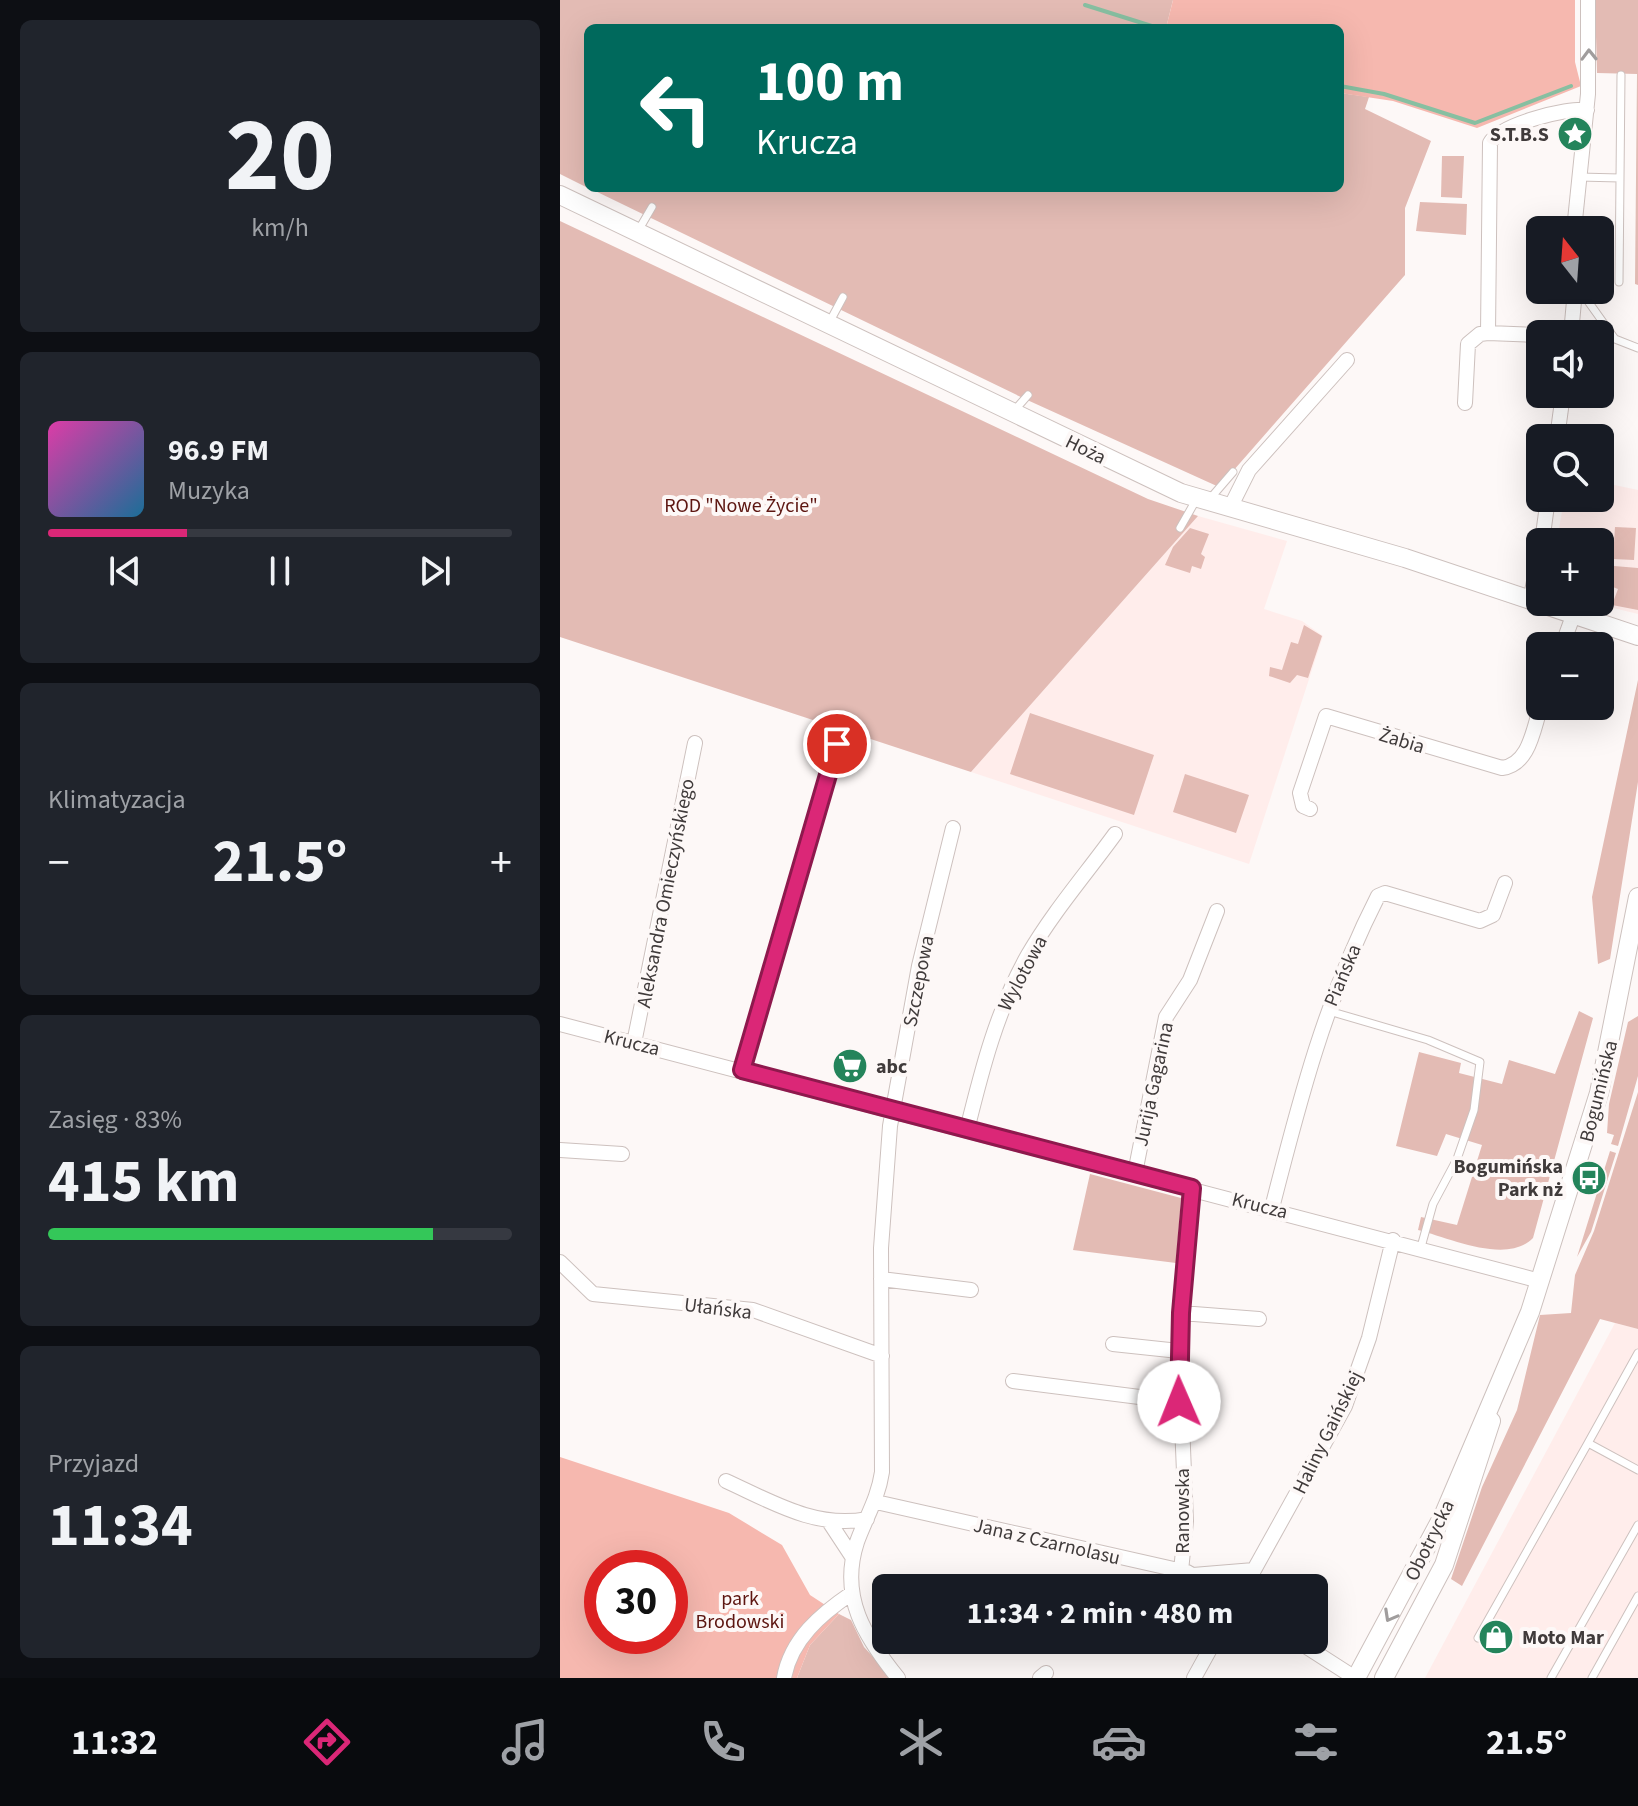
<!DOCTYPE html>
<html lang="pl">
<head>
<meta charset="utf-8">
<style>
  :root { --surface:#171b24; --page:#20242c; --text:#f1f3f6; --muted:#9ea1a6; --line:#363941; --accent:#db2777 }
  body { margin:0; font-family:"Source Sans 3",sans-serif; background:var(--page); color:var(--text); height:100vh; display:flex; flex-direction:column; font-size:30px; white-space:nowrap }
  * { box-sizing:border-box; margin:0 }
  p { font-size:26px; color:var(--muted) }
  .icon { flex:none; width:44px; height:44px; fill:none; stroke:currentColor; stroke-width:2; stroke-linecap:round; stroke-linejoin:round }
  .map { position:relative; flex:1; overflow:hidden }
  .side { display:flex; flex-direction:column; gap:20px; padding:20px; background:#0d0f14; width:560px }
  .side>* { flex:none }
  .hud { position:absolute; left:24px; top:24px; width:760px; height:168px; border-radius:12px; box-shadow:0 8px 32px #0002; background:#00695c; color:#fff; overflow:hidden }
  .needle { width:52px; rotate:343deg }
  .tools { position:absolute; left:966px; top:216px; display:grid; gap:16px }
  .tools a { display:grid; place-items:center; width:88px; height:88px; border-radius:12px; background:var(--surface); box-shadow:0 8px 32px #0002; font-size:40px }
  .speed { position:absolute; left:24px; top:1550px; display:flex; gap:16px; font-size:40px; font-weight:700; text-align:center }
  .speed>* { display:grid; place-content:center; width:104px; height:104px; border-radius:50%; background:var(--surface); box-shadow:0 8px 32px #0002; line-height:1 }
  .speed .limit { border:12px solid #d22; background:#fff; color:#111 }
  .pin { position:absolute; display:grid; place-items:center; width:68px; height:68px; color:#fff; margin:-34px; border:4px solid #fff; border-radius:50%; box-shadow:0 2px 8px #0007 }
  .me { position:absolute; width:88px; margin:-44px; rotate:359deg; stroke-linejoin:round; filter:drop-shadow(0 0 6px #0008) }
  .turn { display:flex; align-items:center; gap:28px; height:168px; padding:0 40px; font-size:36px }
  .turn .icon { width:104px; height:104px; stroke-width:2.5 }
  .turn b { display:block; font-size:56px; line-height:68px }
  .big { font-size:60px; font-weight:700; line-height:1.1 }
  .side .tile { flex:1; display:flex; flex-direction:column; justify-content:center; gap:12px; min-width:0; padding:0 28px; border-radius:12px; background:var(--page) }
  .side .dial { align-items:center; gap:0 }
  .dial b { font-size:104px; line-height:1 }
  .song { display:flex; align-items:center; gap:24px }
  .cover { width:96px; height:96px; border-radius:12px; background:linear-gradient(135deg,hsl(320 70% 55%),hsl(200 70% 35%)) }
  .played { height:8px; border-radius:4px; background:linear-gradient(90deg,var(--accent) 30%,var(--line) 30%) }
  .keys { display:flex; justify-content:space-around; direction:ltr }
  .heat { display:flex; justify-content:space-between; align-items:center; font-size:44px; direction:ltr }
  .charge { height:12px; border-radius:6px; background:linear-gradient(90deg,#34c759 83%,var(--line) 0) }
  .trip { position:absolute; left:312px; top:1574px; width:456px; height:80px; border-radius:12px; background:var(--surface); box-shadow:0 8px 32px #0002; font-weight:700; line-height:80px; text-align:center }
  .tab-bar { display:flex; height:128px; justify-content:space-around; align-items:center; background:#090b0e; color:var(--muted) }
  .tab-bar .icon { width:56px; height:56px }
  .tab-bar .current { color:var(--accent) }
  .tab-bar b { font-size:36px; color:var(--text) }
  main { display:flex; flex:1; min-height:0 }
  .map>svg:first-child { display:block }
  .built { fill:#ffedeb }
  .green { fill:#e3bbb4 }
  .forest { fill:#f6b8af; fill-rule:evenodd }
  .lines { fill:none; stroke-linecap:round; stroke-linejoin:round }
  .stream { stroke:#87bfa1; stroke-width:4 }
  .service-casing { stroke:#cdc1be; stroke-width:9 }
  .minor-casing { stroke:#cdc1be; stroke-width:16 }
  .tertiary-casing { stroke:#cdc1be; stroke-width:20 }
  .service { stroke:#fff; stroke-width:7 }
  .minor { stroke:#fff; stroke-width:14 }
  .tertiary { stroke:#fff; stroke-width:18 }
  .oneway { stroke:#a09d9d }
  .route-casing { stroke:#8e194d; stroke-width:20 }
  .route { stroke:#db2777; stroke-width:14 }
  .labels { text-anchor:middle; stroke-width:8; stroke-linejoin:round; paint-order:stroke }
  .poi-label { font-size:20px; font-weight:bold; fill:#403b3b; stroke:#fdf8f7; text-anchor:end }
  .street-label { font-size:20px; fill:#403b3b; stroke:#fdf8f7 }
  .park-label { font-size:20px; fill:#5d1611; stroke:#fdf8f7 }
</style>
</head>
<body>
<main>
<section class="side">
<div class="tile dial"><b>20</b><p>km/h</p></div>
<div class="tile">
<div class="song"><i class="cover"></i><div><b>96.9 FM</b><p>Muzyka</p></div></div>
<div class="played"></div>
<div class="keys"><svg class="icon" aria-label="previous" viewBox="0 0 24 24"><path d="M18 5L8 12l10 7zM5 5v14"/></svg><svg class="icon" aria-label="pause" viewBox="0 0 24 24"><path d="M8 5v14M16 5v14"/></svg><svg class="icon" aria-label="next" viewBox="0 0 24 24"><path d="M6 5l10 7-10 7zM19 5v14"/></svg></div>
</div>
<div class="tile"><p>Klimatyzacja</p>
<div class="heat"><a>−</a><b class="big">21.5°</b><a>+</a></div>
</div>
<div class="tile"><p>Zasięg · 83%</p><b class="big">415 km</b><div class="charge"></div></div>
<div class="tile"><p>Przyjazd</p><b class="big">11:34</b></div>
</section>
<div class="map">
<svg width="1078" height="1678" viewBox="0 0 1078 1678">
  <rect width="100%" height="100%" fill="#fdf8f7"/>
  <path class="built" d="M1040,482L1078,490V614L1029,602H1040V542H997L1004,498H1040Z
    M638,516L727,541L704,609L742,621L763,636L689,864L411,772Z
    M1055,1323L1078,1329V1678H865Z"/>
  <path class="green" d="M0,0H613L606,28H28V188L0,174Z
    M1035,0H1078V285L1075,284L1077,74L1037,73Z
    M780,93L809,97L805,109L871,141L845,208V275L659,487L465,399L29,188H780Z
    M882,156H904L902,198L881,197Z
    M860,202L907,204L906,235L856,231Z
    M0,221L588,499L638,516L411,772L0,637Z
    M1055,527L1076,528L1074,560L1053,559Z
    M630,528L649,534L641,554L645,557L641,569L632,566L630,573L605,565L613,547Z
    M1042,565L1078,568V610L1052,605L1058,589L1040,582Z
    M744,625L762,636L748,678L737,675L730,683L709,676L710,667L722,670L731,642L738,644Z
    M1078,680V782L1050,959L1038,964L1032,897Z
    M470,713L594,755L574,815L450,774Z
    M625,774L689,795L676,833L613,812Z
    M1019,1011L1033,1018L973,1238C947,1265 890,1238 858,1230L861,1217L897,1225L922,1145L886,1134L877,1156L836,1146L859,1052L901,1063L899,1073L942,1084L949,1060L995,1074Z
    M1078,1016V1076L1058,1146L1051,1144L1054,1135L1047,1133L1049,1104L1068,1022Z
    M1078,1092V1329L1040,1319L902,1586L891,1579L922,1487L957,1410L980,1315L1011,1313L1015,1275L1034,1231Z
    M1050,1151L1056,1153L1031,1232L1017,1257Z
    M530,1174L621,1198L616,1263L513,1250Z
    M279,1614L291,1620L304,1647L332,1678H237L250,1645Z"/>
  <path class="forest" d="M613,0H1015V62L1021,86L917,128L833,101L780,93V28H606Z
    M0,1457L169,1513L222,1545L250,1595L279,1614L250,1645L237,1678H0ZM42,1568H110V1636H42Z"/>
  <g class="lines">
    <path class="stream" d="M525,5L598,28
      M780,86L824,94L915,123L1011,86"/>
    <defs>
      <path id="service" d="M1019,177L1060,178
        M78,231L92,207
        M1059,282L1061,75
        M1020,290L1055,339L1078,348
        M269,323L283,297
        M453,412L468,395
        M648,501L673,472
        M620,528L636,500
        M769,1011L868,1040L920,1062L914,1110L897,1159L873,1204L861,1247
        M1028,1443L1078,1353
        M918,1638L1028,1443L1078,1470
        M991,1678L1078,1525
        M1032,1678L1078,1596"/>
      <path id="minor" d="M1014,230L1028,94V0
        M928,333L980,335
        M1011,334L1015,290
        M905,403L908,344L920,334L928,333L930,143C939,125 1007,107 1027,110
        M997,438L1003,394
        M670,508L689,470L787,360
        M982,542L988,498
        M970,601L980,552
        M1002,646L1013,616
        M750,809L743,806L740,793L766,716L942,768C970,764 973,729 981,706
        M0,1024L980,1281
        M74,1043L135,743
        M182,1070L277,744
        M407,1130C422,1069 437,1010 468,955C493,912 526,874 555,834
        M0,1150L62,1154
        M575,1173L606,1017L630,980L657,911
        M712,1208C740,1098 766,998 818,896L825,893L920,921L933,915L945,883
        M0,1262L33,1294L193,1310L322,1356
        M321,1279L411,1290
        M621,1313L699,1319
        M553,1344L619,1351
        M453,1381L619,1402
        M166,1481C212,1502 256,1529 307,1519
        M316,1502L627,1572L654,1588
        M270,1523L293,1558
        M621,1571L626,1521L619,1351L632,1188
        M633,1575L694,1570
        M684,1588L785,1406L809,1338L833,1240
        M736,1640L795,1678
        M224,1678C231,1639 261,1614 292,1593
        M338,1678C305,1637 279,1597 297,1542C306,1517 318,1499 322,1472L321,1248L330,1126L359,966L393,828
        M480,1678L486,1673
        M634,1678L655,1640"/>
      <path id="tertiary" d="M0,195L621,493L845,558L1078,636
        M796,1678L884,1514L970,1312L1039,1093L1078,897
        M824,1678L884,1565L931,1421"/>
    </defs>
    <use href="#service" class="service-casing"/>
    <use href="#minor" class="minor-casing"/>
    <use href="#tertiary" class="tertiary-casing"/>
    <use href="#service" class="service"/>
    <use href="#minor" class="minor"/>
    <use href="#tertiary" class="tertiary"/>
  </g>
  <defs><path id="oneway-chevron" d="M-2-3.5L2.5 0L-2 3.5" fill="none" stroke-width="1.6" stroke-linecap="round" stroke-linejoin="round" transform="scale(2)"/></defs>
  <g class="oneway">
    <use href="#oneway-chevron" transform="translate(1029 55) rotate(-91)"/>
    <use href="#oneway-chevron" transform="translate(830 1616) rotate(119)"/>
  </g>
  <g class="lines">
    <defs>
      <path id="route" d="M277,744L182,1070L632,1188L621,1313L619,1402"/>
    </defs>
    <use href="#route" class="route-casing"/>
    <use href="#route" class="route"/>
  </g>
  <defs>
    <symbol id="sight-disc" viewBox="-11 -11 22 22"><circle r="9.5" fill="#24845b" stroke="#fdf8f7"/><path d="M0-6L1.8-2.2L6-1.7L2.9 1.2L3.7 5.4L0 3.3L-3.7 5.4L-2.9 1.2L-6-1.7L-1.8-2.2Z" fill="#fff"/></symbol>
    <symbol id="supermarket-disc" viewBox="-11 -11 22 22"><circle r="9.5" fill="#24845b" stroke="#fdf8f7"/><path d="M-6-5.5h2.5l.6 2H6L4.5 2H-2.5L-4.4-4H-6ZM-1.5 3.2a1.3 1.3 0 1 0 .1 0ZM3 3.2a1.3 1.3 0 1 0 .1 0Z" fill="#fff"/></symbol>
    <symbol id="bus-disc" viewBox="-11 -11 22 22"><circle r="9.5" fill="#24845b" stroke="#fdf8f7"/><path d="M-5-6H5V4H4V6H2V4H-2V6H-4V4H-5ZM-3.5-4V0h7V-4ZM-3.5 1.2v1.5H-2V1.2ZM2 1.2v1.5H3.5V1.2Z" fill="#fff"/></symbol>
    <symbol id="shop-disc" viewBox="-11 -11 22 22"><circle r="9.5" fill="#24845b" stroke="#fdf8f7"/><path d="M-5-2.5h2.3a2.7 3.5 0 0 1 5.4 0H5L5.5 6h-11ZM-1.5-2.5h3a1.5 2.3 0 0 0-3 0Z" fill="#fff"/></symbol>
  </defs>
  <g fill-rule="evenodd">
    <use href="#sight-disc" x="995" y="114" width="40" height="40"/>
    <use href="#supermarket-disc" x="270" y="1046" width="40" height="40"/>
    <use href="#bus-disc" x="1009" y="1158" width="40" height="40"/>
    <use href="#shop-disc" x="916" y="1617" width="40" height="40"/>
  </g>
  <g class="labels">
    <g class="poi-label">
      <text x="989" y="141">S.T.B.S</text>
      <text x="316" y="1073" text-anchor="start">abc</text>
      <text x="1003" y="1173">Bogumińska<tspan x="1003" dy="23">Park nż</tspan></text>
      <text x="962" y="1644" text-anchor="start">Moto Mar</text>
    </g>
    <g class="street-label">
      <text transform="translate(526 449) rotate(26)" y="7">Hoża</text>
      <text transform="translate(842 740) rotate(17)" y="7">Żabia</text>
      <text transform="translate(105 893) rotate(-79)" y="7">Aleksandra Omieczyńskiego</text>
      <text transform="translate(462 973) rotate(-62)" y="7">Wylotowa</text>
      <text transform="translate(782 975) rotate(-67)" y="7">Piańska</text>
      <text transform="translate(358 981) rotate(-79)" y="7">Szczepowa</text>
      <text transform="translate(72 1042) rotate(14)" y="7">Krucza</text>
      <text transform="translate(593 1084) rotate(-78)" y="7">Jurija Gagarina</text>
      <text transform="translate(1038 1091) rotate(-76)" y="7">Bogumińska</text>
      <text transform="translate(700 1205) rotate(14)" y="7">Krucza</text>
      <text transform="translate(158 1308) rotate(7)" y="7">Ułańska</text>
      <text transform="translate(767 1432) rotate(-64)" y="7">Haliny Gaińskiej</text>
      <text transform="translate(622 1511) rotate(-90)" y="7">Ranowska</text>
      <text transform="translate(869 1540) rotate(-64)" y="7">Obotrycka</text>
      <text transform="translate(487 1541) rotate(13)" y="7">Jana z Czarnolasu</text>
    </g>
    <g class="park-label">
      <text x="181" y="512">ROD "Nowe Życie"</text>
      <text x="180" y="1605">park<tspan x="180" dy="23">Brodowski</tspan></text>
    </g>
  </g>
</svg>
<div class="tools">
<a><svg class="needle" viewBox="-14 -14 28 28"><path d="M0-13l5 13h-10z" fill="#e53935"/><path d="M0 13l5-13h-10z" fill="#9ea1a6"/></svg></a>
<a><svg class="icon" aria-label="sound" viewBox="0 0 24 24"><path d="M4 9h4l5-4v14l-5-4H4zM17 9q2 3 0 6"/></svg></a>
<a><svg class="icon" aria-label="search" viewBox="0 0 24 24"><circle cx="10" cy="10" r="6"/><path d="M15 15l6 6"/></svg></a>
<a>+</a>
<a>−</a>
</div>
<div class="speed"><div class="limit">30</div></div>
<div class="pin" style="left:277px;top:744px;background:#d93025"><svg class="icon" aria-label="arrive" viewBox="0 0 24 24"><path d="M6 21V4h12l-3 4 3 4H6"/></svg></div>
<svg class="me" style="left:619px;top:1402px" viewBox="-20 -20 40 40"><circle r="19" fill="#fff"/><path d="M0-13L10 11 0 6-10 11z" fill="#db2777"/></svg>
<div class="trip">11:34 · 2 min · 480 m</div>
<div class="hud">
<div class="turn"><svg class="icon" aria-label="left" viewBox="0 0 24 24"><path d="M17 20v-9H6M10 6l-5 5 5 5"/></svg><div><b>100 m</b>Krucza</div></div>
</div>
</div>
</main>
<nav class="tab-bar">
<b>11:32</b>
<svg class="icon current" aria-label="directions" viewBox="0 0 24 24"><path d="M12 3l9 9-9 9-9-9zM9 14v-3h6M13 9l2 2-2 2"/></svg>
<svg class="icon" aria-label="music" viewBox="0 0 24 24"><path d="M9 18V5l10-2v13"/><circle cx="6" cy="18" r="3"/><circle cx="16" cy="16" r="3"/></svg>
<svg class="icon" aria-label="phone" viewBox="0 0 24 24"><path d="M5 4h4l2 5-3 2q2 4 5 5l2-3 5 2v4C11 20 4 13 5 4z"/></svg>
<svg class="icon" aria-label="climate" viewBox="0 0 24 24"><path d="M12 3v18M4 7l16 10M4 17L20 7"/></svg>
<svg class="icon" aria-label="car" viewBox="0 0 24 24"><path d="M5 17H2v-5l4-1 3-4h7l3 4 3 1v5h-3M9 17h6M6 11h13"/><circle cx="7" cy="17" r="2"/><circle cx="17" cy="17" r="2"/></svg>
<svg class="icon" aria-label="filters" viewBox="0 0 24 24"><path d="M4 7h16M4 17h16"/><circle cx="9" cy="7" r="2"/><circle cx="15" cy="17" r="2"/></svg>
<b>21.5°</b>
</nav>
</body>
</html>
